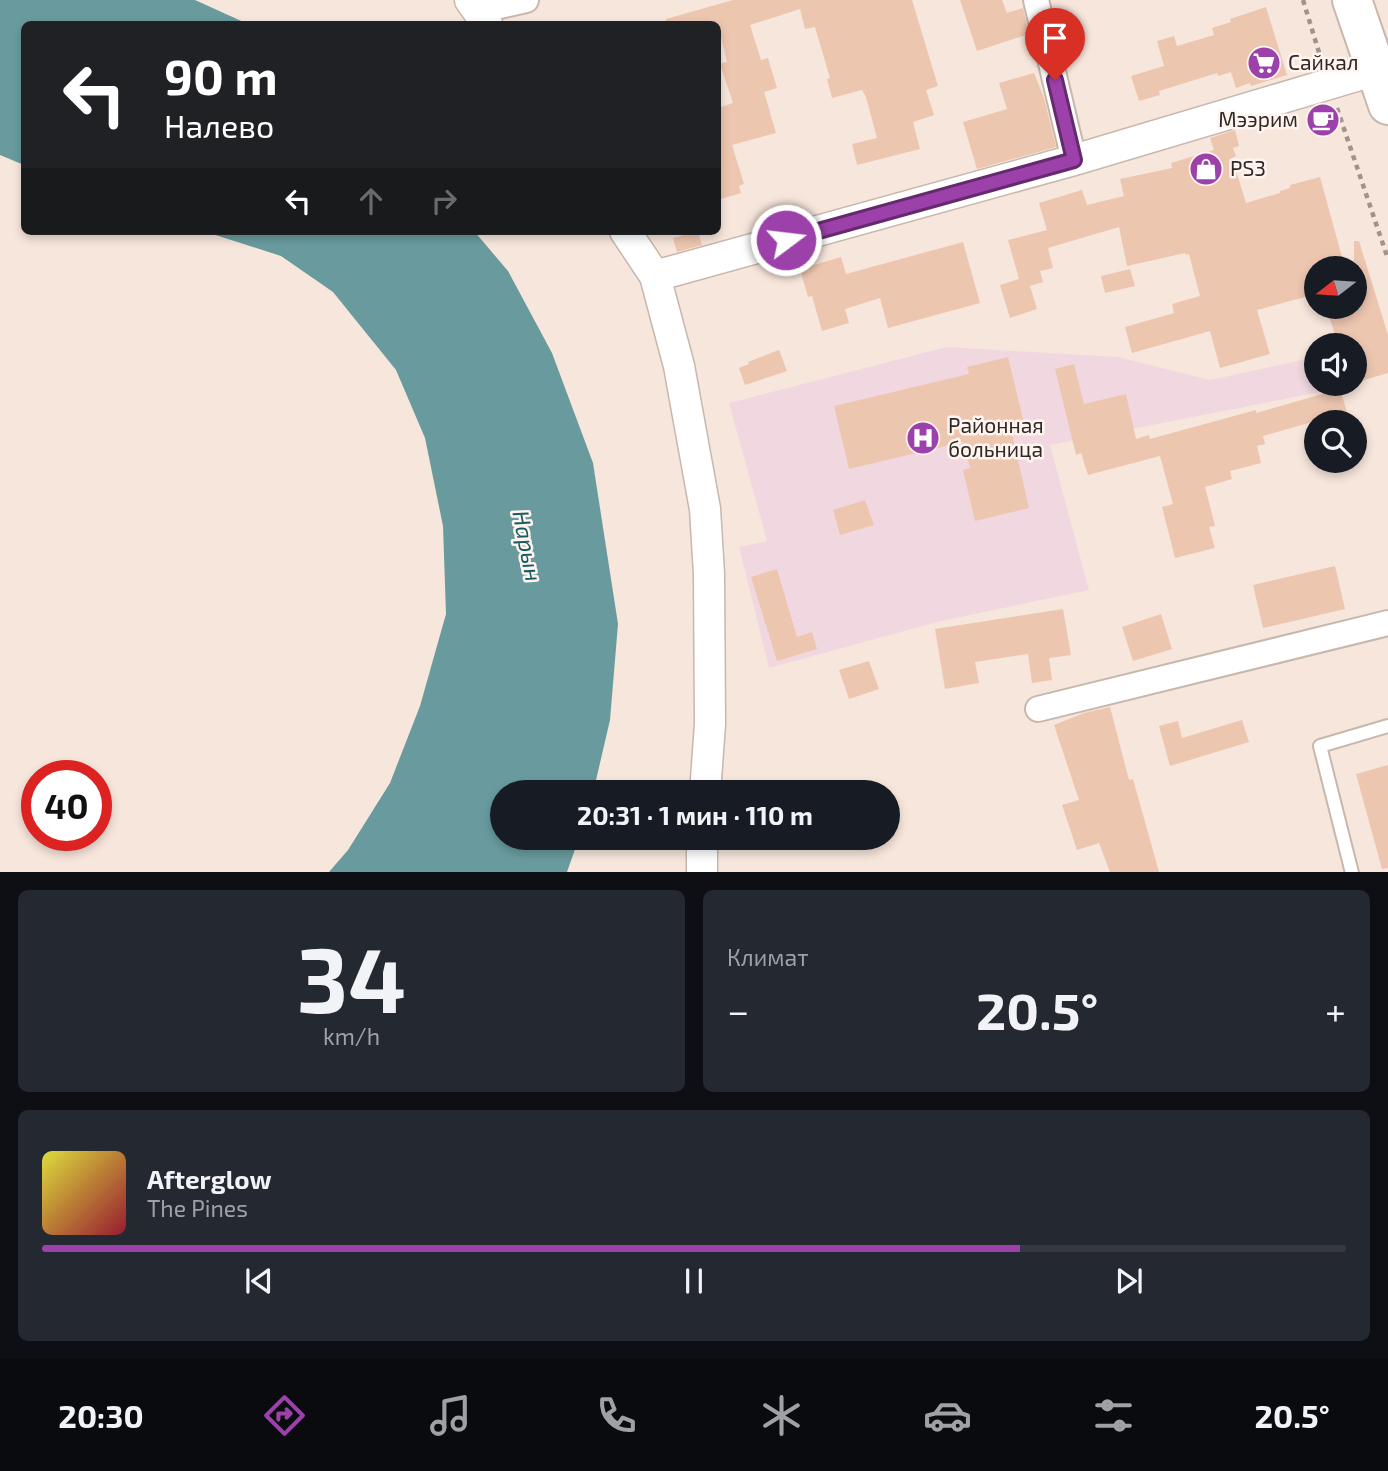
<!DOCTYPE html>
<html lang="ru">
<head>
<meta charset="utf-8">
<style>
  :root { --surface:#171b24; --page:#242831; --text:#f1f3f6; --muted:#9ea1a6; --line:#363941; --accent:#9c40aa }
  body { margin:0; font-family:"Exo 2",sans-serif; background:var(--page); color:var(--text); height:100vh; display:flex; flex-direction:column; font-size:26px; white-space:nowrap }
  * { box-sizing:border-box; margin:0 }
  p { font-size:23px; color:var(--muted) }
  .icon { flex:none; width:38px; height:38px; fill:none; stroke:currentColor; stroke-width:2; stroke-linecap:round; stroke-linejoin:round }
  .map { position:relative; height:872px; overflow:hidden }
  .sheet { display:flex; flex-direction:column; gap:18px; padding:18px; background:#0d0f14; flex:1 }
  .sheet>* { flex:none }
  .banner { position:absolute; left:21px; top:21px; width:700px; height:214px; border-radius:10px; box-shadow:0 4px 10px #0003; background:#202124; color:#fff; overflow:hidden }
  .needle { width:46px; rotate:253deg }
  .buttons { position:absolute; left:1304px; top:256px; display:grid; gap:14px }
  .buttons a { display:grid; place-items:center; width:63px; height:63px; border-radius:50%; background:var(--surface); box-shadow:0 4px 10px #0003; font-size:35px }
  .speed { position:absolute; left:21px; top:760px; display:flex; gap:14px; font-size:35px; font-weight:700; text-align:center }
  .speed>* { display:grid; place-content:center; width:91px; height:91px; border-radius:50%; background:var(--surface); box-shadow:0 4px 10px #0003; line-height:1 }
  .speed .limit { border:10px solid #d22; background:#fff; color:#111 }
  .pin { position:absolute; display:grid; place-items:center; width:60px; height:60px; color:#fff; margin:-72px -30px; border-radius:50% 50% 50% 0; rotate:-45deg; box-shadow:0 0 7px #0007 }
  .pin .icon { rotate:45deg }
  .me { position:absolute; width:77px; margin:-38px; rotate:75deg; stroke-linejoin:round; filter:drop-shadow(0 0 5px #0008) }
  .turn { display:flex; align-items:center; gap:24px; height:147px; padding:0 28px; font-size:32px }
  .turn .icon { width:91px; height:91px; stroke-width:2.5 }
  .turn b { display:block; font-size:49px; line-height:60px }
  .lanes { display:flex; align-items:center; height:66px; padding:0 28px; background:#0003; justify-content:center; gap:35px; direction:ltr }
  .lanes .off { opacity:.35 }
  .big { font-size:52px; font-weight:700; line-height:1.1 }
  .sheet .card { flex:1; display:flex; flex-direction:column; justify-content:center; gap:10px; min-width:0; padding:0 24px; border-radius:10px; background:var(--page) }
  .sheet .dial { align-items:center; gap:0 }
  .dial b { font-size:91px; line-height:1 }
  .song { display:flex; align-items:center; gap:21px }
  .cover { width:84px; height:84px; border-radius:10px; background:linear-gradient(135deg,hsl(60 70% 55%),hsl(350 70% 35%)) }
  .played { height:7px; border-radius:4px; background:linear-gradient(90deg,var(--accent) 75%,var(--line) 75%) }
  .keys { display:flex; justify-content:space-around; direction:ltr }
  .heat { display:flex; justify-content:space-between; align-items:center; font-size:38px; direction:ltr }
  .sheet .tiles { flex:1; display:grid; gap:18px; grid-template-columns:1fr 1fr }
  .card:last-child { grid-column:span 2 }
  .trip { position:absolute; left:490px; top:780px; width:410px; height:70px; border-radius:35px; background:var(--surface); box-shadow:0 4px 10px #0003; font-weight:700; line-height:70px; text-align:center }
  .tab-bar { display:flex; height:112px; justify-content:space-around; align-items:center; background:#090b0e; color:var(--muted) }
  .tab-bar .icon { width:49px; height:49px }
  .tab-bar .on { color:var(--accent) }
  .tab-bar b { font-size:32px; color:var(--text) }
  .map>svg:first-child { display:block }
  .medical { fill:#f1d8e0 }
  .water { fill:#699b9e }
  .building { fill:#edc6b0 }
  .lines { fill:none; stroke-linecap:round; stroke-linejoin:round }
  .service-casing { stroke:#c7b7ad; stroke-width:16 }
  .minor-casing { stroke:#c7b7ad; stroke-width:28 }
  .tertiary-casing { stroke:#c7b7ad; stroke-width:33 }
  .primary-casing { stroke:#c7b7ad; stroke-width:42 }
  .path { stroke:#a0938c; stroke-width:4.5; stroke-dasharray:5 5; stroke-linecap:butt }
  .service { stroke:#fff; stroke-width:12 }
  .minor { stroke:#fff; stroke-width:24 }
  .tertiary { stroke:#fff; stroke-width:30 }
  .primary { stroke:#fff; stroke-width:38 }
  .route-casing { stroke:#652a6e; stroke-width:18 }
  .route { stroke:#9c40aa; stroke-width:12 }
  .labels { text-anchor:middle; stroke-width:5; stroke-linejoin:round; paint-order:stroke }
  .poi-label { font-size:21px; fill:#2f2825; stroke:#fff4ef; text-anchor:start }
  .water-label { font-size:23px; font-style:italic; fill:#145c60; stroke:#fff4ef }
</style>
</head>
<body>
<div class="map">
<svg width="1388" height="873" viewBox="0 0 1388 873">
  <rect width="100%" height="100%" fill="#f7e6dc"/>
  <path class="medical" d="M947,347L1118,357L1210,380L1316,357V383H1324L1325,391L1050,445L1089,590L937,622L769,668L739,547L767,541L729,403Z"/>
  <path class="water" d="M0,0H195L248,24H24V165L0,155Z
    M203,231H474L508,271L552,353L593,463L618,624L610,720L593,793H502V838H579L567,872H329L348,850L390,783L420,706L446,614L443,526L425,438L396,370L333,292L281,256Z"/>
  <path class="building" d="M733,0H912L938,86L926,90L934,115L913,122L920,149L857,165L852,144L877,138L866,97L862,90L832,98L827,79L830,78L815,27L805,29L800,9L750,25L761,60L768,58L777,88L764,92L776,133L732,145L744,184L739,186L741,193L718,200V108L733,103L720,64L727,62L718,24H667L666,19Z
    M960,0H1002L1007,13L1023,8L1029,34L977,51Z
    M1266,7L1287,75L1251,86L1250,83L1236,88L1231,72L1218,76L1217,73L1159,91L1160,95L1139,101L1131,76L1164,66L1157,41L1174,36L1177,46L1214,35L1212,28L1231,22L1230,19Z
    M1034,73L1044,98L1056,147L977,169L963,122L1007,109L999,83Z
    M1235,130L1239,146L1233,148L1236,156L1232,158L1246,203L1280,193V191L1290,188V185L1320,177L1345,268H1316V294L1257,310L1270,354L1220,368L1210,331L1132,353L1125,327L1174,313L1172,304L1200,296L1189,254L1186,255L1185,253L1127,266L1119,227L1048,248L1053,268L1040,271L1043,282L1030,286L1037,309L1010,318L1000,285L1019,279L1008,240L1047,230L1039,203L1082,190L1087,205L1124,196L1120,179L1172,168L1171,163L1214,150L1210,138Z
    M698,231L702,245L677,252L673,238Z
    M1354,241H1359L1388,335V373L1354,383V345H1338L1326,306H1354Z
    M963,242L980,303L888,328L880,298L845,309L849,323L822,331L812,296L808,297L800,269L841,257L846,274Z
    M1130,269L1135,286L1105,293L1101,276Z
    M779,350L787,371L745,385L739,368L749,364L748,362Z
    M1008,357L1026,431L1012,434L1029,508L975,521L963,470L970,468L963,442L849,469L834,406L969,374L967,367Z
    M1074,364L1084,404L1126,394L1136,439L1149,435L1150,439L1256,410V413L1340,389L1347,412L1263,436L1265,444L1257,446L1261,463L1230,471L1232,479L1205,487L1215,526L1209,527L1215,548L1175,558L1162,507L1173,504L1160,456L1088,475L1081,453L1076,455L1055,369Z
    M865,500L874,525L840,535L833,510Z
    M1335,566L1345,609L1263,628L1253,585Z
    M777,569L797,637L812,632L817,649L777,661L751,577Z
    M1063,609L1071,655L1049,658L1052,680L1032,683L1028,654L975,662L979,683L945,689L935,629Z
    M1161,614L1172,649L1133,661L1122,627Z
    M869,661L879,689L849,699L839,670Z
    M1110,707L1129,780L1133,779L1159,872H1110L1099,843L1077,850L1062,805L1079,800L1054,725L1084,713Z
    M1242,720L1249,742L1170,766L1159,726L1178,721L1182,738Z
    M1388,765V868L1382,869L1356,774Z"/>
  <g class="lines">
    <defs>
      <path id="service" d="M1352,873L1320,746L1388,726"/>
      <path id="minor" d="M1036,0L1074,160
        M478,11L526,0
        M1038,709L1388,623"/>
      <path id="tertiary" d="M470,0L487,24
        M625,231L655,276L1074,160L1376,70
        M655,276L679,366L705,509L709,574L710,724L705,793
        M702,838V873"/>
      <path id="primary" d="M1352,0L1388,105"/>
    </defs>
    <use href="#service" class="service-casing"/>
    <use href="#minor" class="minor-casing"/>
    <use href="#tertiary" class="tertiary-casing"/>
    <use href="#primary" class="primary-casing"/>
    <path class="path" d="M1303,0L1321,59
      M1337,108L1388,259"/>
    <use href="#service" class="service"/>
    <use href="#minor" class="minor"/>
    <use href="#tertiary" class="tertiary"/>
    <use href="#primary" class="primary"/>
  </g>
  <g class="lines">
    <defs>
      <path id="route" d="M786,240L1074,160L1055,80"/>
    </defs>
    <use href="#route" class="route-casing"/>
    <use href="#route" class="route"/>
  </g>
  <defs>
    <symbol id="supermarket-disc" viewBox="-11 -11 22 22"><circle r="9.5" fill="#9c40aa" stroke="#fff4ef"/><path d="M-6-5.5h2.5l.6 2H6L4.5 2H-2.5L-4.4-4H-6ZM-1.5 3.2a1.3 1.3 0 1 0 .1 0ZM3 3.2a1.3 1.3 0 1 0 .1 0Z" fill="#fff"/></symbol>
    <symbol id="cafe-disc" viewBox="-11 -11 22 22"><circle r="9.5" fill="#9c40aa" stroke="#fff4ef"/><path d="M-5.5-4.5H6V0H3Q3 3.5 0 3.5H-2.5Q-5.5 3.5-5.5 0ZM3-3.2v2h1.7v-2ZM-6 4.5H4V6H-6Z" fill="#fff"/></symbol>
    <symbol id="shop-disc" viewBox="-11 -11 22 22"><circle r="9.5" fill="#9c40aa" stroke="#fff4ef"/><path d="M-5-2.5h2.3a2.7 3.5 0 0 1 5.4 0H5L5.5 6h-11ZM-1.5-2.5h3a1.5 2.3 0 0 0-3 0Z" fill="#fff"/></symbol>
    <symbol id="hospital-disc" viewBox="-11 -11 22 22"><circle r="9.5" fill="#9c40aa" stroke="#fff4ef"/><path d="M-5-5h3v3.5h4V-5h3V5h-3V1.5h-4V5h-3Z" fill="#fff"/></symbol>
  </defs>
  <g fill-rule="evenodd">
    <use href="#supermarket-disc" x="1245" y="44" width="38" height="38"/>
    <use href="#cafe-disc" x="1304" y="101" width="38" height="38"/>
    <use href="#shop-disc" x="1187" y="150" width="38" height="38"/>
    <use href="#hospital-disc" x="904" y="419" width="38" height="38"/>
  </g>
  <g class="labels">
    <g class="poi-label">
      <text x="1288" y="70">Сайкал</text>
      <text x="1298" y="127" text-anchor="end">Мээрим</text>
      <text x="1230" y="176">PS3</text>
      <text x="948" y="433">Районная<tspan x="948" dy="24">больница</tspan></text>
    </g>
    <g class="water-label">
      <text transform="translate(527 546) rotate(79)" y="8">Нарын</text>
    </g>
  </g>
</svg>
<div class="buttons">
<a><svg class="needle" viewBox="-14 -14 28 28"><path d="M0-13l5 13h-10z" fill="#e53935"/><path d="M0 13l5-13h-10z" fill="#9ea1a6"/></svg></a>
<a><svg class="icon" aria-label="sound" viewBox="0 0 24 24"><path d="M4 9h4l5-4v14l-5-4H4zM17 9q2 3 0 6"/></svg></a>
<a><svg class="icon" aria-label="search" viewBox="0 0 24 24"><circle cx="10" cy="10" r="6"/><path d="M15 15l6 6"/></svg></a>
</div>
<div class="speed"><div class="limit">40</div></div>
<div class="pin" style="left:1055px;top:80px;background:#d93025"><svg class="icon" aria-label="arrive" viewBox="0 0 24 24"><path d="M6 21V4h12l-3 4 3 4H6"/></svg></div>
<svg class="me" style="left:786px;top:240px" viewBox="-20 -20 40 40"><circle r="17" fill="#9c40aa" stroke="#fff" stroke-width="3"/><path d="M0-11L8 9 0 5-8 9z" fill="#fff"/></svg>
<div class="trip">20:31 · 1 мин · 110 m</div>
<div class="banner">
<div class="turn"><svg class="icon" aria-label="left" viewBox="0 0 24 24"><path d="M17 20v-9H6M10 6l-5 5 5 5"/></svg><div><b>90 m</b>Налево</div></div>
<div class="lanes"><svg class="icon" aria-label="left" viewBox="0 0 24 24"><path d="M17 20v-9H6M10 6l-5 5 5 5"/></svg><svg class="icon off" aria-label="ahead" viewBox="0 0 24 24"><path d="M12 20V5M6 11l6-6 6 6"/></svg><svg class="icon off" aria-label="right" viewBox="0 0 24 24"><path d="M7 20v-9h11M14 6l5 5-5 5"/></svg></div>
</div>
</div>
<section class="sheet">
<div class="tiles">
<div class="card dial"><b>34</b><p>km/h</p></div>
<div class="card"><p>Климат</p>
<div class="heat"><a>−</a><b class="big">20.5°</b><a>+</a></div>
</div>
<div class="card">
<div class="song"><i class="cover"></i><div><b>Afterglow</b><p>The Pines</p></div></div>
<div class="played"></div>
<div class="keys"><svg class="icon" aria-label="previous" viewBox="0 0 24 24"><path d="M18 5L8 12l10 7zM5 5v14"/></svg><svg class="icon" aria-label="pause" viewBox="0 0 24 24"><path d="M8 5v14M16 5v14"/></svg><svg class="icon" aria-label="next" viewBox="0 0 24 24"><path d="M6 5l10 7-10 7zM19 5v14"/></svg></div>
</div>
</div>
</section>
<nav class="tab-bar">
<b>20:30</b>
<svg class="icon on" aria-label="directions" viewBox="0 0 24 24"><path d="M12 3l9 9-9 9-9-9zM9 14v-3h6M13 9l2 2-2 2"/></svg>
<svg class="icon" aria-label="music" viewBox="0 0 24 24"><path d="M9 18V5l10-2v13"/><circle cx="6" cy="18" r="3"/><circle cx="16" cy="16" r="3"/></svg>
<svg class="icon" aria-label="phone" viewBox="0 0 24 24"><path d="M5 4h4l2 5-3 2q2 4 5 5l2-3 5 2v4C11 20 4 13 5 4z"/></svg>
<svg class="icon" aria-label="climate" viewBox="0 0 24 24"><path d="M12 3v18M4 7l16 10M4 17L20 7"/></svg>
<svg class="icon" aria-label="car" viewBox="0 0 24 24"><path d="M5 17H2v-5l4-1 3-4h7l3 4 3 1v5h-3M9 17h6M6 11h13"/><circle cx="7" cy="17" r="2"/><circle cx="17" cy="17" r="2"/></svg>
<svg class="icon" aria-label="filters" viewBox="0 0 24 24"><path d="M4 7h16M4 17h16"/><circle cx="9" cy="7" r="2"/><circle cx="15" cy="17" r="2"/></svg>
<b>20.5°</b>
</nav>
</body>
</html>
